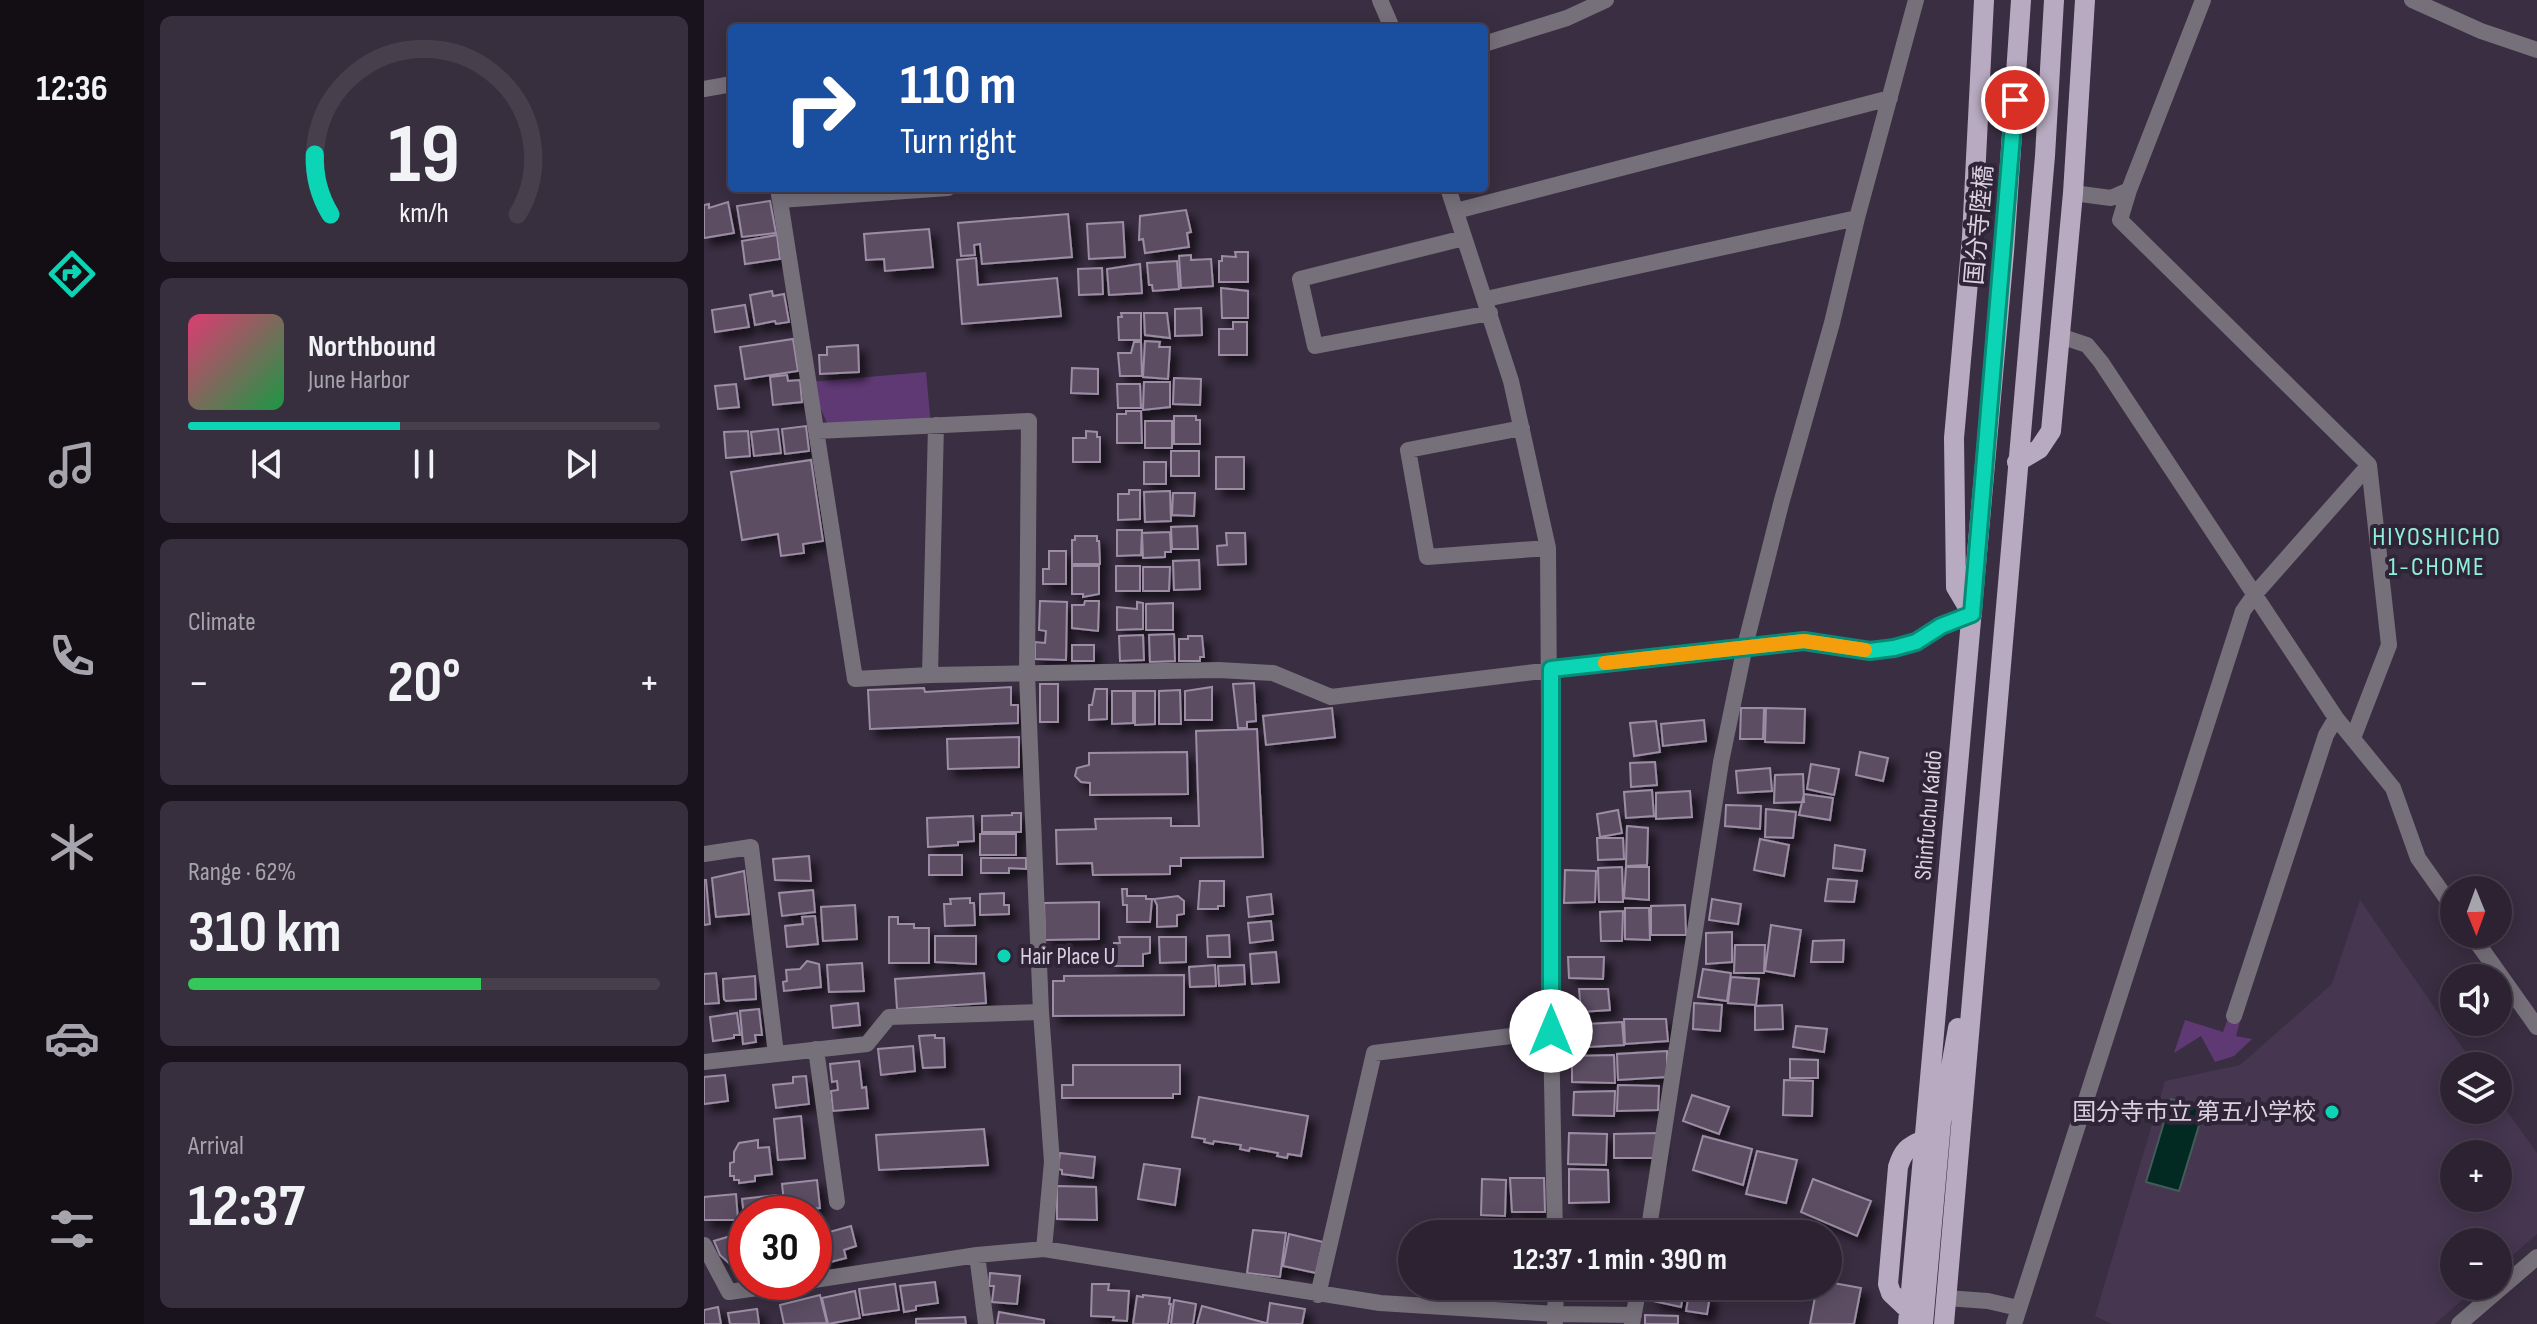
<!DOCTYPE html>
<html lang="en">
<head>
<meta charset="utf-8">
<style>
  :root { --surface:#2c2232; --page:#382f3e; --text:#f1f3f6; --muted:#a6a4ac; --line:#483f4d; --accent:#0bd5b5 }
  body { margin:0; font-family:"Sofia Sans Condensed","Noto Sans JP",sans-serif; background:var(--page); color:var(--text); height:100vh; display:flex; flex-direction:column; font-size:30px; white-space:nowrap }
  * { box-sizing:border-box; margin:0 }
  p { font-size:26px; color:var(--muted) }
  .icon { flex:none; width:44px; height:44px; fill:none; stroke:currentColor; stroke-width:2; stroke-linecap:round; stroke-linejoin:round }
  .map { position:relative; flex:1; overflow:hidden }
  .side { display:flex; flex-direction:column; gap:16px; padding:16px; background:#18131c; width:560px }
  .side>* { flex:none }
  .banner { position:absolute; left:24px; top:24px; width:760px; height:168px; border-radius:8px; box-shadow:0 4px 20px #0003,0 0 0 2px var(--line); background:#1a4fa0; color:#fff; overflow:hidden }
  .needle { width:52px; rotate:179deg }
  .fabs { position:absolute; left:1736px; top:876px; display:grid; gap:16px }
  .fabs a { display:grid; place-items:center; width:72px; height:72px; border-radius:50%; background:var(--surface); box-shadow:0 4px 20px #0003,0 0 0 2px var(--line); font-size:40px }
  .speed { position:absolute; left:24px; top:1196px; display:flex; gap:16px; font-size:40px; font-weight:700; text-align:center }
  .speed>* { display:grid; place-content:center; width:104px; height:104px; border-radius:50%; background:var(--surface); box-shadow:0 4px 20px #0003,0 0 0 2px var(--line); line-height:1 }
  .speed .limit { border:12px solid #d22; background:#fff; color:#111 }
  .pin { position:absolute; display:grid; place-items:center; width:68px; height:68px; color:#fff; margin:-34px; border:4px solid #fff; border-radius:50%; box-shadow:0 2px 8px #0007 }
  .me { position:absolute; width:88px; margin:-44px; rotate:0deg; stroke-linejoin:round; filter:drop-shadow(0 0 6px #0008) }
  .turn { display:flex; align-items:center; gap:28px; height:168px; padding:0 40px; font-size:36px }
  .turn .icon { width:104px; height:104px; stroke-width:2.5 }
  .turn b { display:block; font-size:56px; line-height:68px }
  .big { font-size:60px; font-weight:700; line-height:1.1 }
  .side .card { flex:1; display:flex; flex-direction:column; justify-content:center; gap:12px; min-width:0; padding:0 28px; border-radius:12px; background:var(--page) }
  .side .dial { align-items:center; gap:0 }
  .dial svg { height:208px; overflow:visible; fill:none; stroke:var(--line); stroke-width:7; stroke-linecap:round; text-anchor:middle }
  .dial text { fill:var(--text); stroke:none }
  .song { display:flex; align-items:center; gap:24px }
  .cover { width:96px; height:96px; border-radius:12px; background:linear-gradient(135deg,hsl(340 70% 55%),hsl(140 70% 35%)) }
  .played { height:8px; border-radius:4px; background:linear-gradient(90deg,var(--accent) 45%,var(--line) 45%) }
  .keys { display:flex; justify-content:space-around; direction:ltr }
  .heat { display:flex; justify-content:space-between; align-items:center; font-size:44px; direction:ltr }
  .charge { height:12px; border-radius:6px; background:linear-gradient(90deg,#34c759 62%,var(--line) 0) }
  .trip { position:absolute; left:694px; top:1220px; width:444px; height:80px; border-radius:40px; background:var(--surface); box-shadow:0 4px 20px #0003,0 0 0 2px var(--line); font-weight:700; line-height:80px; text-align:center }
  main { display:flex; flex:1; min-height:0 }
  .tabs { display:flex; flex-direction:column; width:144px; justify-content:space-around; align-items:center; background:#120e14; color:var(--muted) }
  .tabs .icon { width:56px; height:56px }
  .tabs .active { color:var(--accent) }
  .tabs b { font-size:36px; color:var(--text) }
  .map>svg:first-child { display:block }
  .built { fill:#463650; fill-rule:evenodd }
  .green { fill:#5f3974 }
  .water { fill:#022a22; stroke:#425c5a; stroke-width:2 }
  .building { fill:#5b4e64; stroke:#9c8da5; stroke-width:2; filter:url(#shadow) }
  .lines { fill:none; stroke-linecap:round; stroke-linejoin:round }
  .street { stroke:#76707a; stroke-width:16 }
  .primary { stroke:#b8abc1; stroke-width:20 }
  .route-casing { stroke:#078a76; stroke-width:20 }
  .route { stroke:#0bd5b5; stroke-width:14 }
  .slow { stroke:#f59e0b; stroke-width:14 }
  .poi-dot { fill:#0bd5b5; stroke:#302438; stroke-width:3 }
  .labels { text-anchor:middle; stroke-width:8; stroke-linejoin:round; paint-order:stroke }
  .street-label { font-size:24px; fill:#d9d1de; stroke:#302438 }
  .poi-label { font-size:24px; fill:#d9d1de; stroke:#302438; text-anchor:start }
  .neighbourhood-label { font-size:26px; letter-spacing:2px; fill:#8ef1d9; stroke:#302438 }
</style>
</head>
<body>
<main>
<nav class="tabs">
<b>12:36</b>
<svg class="icon active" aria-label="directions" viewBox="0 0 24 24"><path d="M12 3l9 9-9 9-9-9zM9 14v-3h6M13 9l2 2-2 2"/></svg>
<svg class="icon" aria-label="music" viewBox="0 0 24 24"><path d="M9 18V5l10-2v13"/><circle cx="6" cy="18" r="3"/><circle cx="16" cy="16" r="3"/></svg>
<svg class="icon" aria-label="phone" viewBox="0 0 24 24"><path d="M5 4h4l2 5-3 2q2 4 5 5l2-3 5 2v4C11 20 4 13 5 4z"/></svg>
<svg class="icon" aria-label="climate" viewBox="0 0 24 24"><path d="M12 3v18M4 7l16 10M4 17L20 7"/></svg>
<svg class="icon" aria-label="car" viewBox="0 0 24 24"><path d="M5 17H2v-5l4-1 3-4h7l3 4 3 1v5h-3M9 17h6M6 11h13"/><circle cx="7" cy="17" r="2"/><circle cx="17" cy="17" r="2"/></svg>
<svg class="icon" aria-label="filters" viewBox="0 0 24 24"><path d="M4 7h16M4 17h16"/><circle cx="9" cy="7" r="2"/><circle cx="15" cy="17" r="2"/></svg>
</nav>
<section class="side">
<div class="card dial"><svg viewBox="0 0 100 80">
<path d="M14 69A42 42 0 1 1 86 69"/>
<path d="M14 69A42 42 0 0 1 8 46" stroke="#0bd5b5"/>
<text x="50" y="56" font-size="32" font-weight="700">19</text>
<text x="50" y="72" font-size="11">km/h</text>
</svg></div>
<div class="card">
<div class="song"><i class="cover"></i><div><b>Northbound</b><p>June Harbor</p></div></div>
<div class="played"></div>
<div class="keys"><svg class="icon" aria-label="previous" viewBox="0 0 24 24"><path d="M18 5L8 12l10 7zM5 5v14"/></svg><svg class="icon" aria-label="pause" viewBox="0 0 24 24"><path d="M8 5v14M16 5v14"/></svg><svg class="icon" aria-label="next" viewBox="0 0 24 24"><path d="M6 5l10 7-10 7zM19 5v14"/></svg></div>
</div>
<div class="card"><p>Climate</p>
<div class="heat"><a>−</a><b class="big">20°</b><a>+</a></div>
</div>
<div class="card"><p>Range · 62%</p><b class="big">310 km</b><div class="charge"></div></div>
<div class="card"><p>Arrival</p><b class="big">12:37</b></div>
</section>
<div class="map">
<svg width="1833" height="1324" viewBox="0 0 1833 1324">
  <defs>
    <filter id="shadow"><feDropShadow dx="7" dy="7" stdDeviation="4" flood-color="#0009"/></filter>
  </defs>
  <rect width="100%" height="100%" fill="#3a2e42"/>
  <path class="built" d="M1656,900L1771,1066H1750V1110H1794V1099L1833,1153V1234L1794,1268V1242H1750V1286H1774L1731,1324H1408L1391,1316L1461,1081L1536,1065L1628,984ZM1750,1154H1794V1198H1750Z"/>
  <path class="green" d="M222,372L227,426L126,430L105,382Z
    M1525,1015L1537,1018L1532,1036L1548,1039L1530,1056L1511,1062L1497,1036L1470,1053L1481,1020L1519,1032Z"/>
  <path class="water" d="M1467,1099L1500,1109L1475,1191L1442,1182Z"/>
  <path class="building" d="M66,201L72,233L38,237L33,206Z
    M24,202L30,233L0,238V205L5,204V208Z
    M482,210L487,232L483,233L485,247L441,253L439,239L435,240L436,216Z
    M364,214L368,257L278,264L276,244L270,245L271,255L257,256L254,223Z
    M419,222L421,257L385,259L383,224Z
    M225,229L229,267L181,271L180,259L162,260L160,234Z
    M73,235L76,259L41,264L38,241Z
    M531,252H544V282H515V261H518V256L532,257Z
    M487,255V260L507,259L509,286L477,288L475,256Z
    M272,258L274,285L353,278L357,316L258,324L253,260Z
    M473,261L475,289L449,291L448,285H445L443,263Z
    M436,264L438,293L405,295L403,269Z
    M398,268L399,294L375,295L374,269Z
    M517,288L544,291V318H518Z
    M68,291L69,296L80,294L85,322L72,324L71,321L51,325L46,295Z
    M41,305L45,327L11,332L8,310Z
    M497,308L498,335L471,336V309Z
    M417,313H437V340H415L414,317H418Z
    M440,313H463L466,338L441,335Z
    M529,322H543V355H515V329H529Z
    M89,339L94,371L41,379L36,347Z
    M441,341L456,342L455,347H466L464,379L439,377Z
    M430,342H437L438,376H416L414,353H427Z
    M154,345L155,372L116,374L115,355H123V347Z
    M368,368L394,369V394L367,393Z
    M83,375L84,381L96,380L98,402L69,405L66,377Z
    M470,378L497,379L496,405L469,404Z
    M440,382H466V407L439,410Z
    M32,384L35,407L14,409L11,386Z
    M413,384H436L437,408H414Z
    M422,411H437L438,443H413V414H422Z
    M470,416H492V420H496V444H470Z
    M441,421H468V448H441Z
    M102,426L105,451L81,454L78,429Z
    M74,429L77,453L50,456L47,432Z
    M44,431L46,456L22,458L20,432Z
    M382,431L393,432V437H396V462H369V438H382Z
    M467,451H495V476H467Z
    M512,457H540V489H512Z
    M107,460L119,541L99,544L100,553L77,556L74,534L38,540L27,472Z
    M440,462H462V484H440Z
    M425,490H436V519L414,520V494H425Z
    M466,491L467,521L441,522L440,492Z
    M469,493H491L490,516L468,515Z
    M493,526L494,549H468L467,527Z
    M413,530H438L437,555L413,556Z
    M466,532L467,552H461V557L439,558L438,533Z
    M522,533H541L542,564L514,565L513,546L523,545Z
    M371,536H393V541H395L396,564H368V540H371Z
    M345,551H362V584H339V569H345Z
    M495,560L496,589L470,590L469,561Z
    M368,566H395V594L379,597V594H368Z
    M412,566H436V591H412Z
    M439,567H466L465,591H439Z
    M336,601L363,602L362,660L331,659V642L341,643L342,631L335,630Z
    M381,601H395L394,631L368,628V605H380Z
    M433,602L439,603V629L413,630V607L433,609Z
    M469,603V630H442V604Z
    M470,634L471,661L446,662L445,635Z
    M439,635L440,660L416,661L415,636Z
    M484,636H498L500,657H496V661H475V639H484Z
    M368,645H390V661H368Z
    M550,683L552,721L543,722V728H534L529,684Z
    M336,684H354V722H336Z
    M307,687V705H314V723L166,729L164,690L220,688L221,692Z
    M508,687V720H481V691Z
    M391,689H403V719L385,720V705H388Z
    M476,690L477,724H455V691Z
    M408,691H429V723L408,724Z
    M431,691H451V724L431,725Z
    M628,708L631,737L562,745L559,716Z
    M1037,708H1060L1059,739H1036Z
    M1062,708L1101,709L1100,743L1061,742Z
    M1000,720L1002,741L959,746L957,724Z
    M952,721L956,752L930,756L926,723Z
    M553,729L559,857L477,858V866H466V874L389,875L388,863L353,864L352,830L392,829L391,819L467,818V826H495L492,731Z
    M315,737V767L244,769L243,739Z
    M483,752L484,794L386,795V783L377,782L371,776L373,768L385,765V753Z
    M1156,752L1184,758L1179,781L1152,775Z
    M951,762L953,785L927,787L926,763Z
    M1107,764L1135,769L1130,795L1103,789Z
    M1066,768L1068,791L1034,793L1032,771Z
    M1099,774L1100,802L1070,803L1071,775Z
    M948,790L950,816L922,818L920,792Z
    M986,791L988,817L952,819V793Z
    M1100,794L1129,798L1126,820L1095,815Z
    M1022,805L1057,806L1056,829L1021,826Z
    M1062,809L1092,812L1089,838L1061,837Z
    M914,810L918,833L896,837L893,814Z
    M308,813H317V832H278V816L308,815Z
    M269,816L270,841L254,842V845L224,847L223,818Z
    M923,826L944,828L943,865L922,866Z
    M276,834H312V855H276Z
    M893,838H919L920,859L894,860Z
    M1056,839L1085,845L1080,876L1050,870Z
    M1131,845L1161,850L1158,871L1129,868Z
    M225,855H258V875H225Z
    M105,856L107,881L71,880L69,859Z
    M277,858H322V869L305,868V873H277Z
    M918,867L919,902H895L894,868Z
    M922,867H945V900L920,898Z
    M861,870L892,871L891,902L860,903Z
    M40,871L45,914L12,917L8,878Z
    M1124,879L1153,881L1150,902L1121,901Z
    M0,880H2L6,924L0,925Z
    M496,881H520V906H514V909H494Z
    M418,889H423V896H442V899H448L446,922H423V905H419Z
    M109,890L111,912L78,916L75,893Z
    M300,893V905H305V914L276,915V894Z
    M567,894L569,914L545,917L543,897Z
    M474,896L480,901V914L473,915V926L453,927V905L450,899Z
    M266,898V903H270L271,925L241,926L240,904H247L246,899Z
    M1008,899L1037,904L1034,924L1005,920Z
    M395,902V939L341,940L340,903Z
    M151,905L153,939L119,941L117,907Z
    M981,905L982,935H947V906Z
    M921,908H945L946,940L921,939Z
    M919,911L918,941H897L896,912Z
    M111,916L114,944L83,947L81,926L99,924L98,917Z
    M185,917H194V924H210V928H225V963H185Z
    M567,921L569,940L546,943L544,923Z
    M1067,925L1097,930L1090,976L1061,971Z
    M1028,932V962L1002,964V933Z
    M525,935L526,957H504L503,936Z
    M231,936H272V964L231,962Z
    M415,937H446V953L439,954V966H410V943H416Z
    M455,937H482V962L456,963Z
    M1140,940L1139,962H1107L1109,941Z
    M1031,945H1061L1060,973H1030Z
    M572,952L575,982L548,984L546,954Z
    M864,957H900L899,979L865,978Z
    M103,961L115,964L117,987L80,991L79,982L83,981L82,970L96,969Z
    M158,963L160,991L125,992L123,965Z
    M511,965L512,986L486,987L485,967Z
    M540,965L541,984L515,986L514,966Z
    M999,969L1027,973L1023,1001L994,997Z
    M12,973L15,1003L0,1004V974Z
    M280,973L282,1003L193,1009L191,979Z
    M480,975V1015L349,1016V981H360V976Z
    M51,976L52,999L22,1001L20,999L19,979Z
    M1027,977L1055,979L1052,1005L1024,1003Z
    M875,989H904L906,1010L877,1012Z
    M154,1003L156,1025L129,1028L127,1006Z
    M990,1003L1018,1005L1016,1031L989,1029Z
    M1078,1005L1079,1029L1051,1030V1006Z
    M55,1009L58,1035H51L52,1042L39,1044L36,1011Z
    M33,1013L36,1035H30V1038L9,1041L6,1017Z
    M920,1019H962L964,1041L921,1044Z
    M918,1022L920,1045L866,1048L865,1025Z
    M1092,1026L1123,1029L1120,1052L1089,1047Z
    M231,1035V1038H240L241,1067L219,1068L215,1036Z
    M209,1046L211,1071L177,1075L174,1049Z
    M963,1051V1077L914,1080L913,1054Z
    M910,1055L911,1083L868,1082V1056Z
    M1086,1059L1114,1060V1078H1086Z
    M155,1061L158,1088L162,1087L164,1108L129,1111L127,1091L134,1090L133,1081L128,1082L126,1064Z
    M369,1065H476V1094H469V1098H358V1085H369Z
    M21,1075L24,1101L0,1104V1077Z
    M102,1076L105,1104L72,1108L69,1085L89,1083V1077Z
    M1080,1080L1109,1081L1108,1116L1079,1115Z
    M914,1085L955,1086L954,1110L913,1111Z
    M911,1091L910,1116L869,1115L870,1092Z
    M988,1095L1025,1107L1015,1134L979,1121Z
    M495,1097L604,1116L597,1156L584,1154L583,1158L573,1156L574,1153L546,1148L545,1151L536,1149L537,1145L510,1141L509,1144L500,1142L501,1139L488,1137Z
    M97,1116L101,1158L74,1160L70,1119Z
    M280,1129L284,1165L175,1170L172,1135Z
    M865,1133L903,1134L902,1165L864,1164Z
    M953,1133V1158H910V1134Z
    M999,1136L1048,1149L1039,1185L989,1170Z
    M54,1140V1148L65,1147L68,1174L51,1176V1181L35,1183V1180H30V1176H26V1163L30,1162V1152L35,1143Z
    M1053,1151L1093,1160L1082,1203L1042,1194Z
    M356,1153L391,1157L389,1178L358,1174V1170L354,1169Z
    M440,1164L476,1169L471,1205L434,1199Z
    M865,1169L904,1170L905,1202L865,1203Z
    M806,1178H840L841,1212H808Z
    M778,1179L802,1180L801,1216L777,1215Z
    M1109,1179L1167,1201L1153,1236L1097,1212Z
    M113,1180L116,1208L81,1212L78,1184Z
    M353,1186L392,1187L393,1220L353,1219Z
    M32,1194L34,1220H0V1197Z
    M72,1195L74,1214H42L41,1224L38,1199Z
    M841,1220L842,1234H803V1221Z
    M798,1224L799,1234H769V1226Z
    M147,1226L152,1246L140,1250L142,1258L119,1264L111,1236Z
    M549,1230L582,1233L576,1277L543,1273Z
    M585,1234L619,1242L612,1273L579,1266Z
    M30,1235L33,1239L42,1238V1269L37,1265L28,1266L16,1255L10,1241Z
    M286,1273L316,1276L313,1304L288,1302L290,1286H285Z
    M231,1282L234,1303L212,1306V1310L200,1312L196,1286Z
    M1124,1282L1157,1288L1150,1324H1106L1113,1286H1124Z
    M191,1284L195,1310L159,1315L155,1289Z
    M388,1284H405L404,1290L425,1291L423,1321L409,1320L410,1317L387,1316Z
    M951,1286H981L977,1307L949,1301Z
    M151,1291L156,1318L124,1324L118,1298Z
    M985,1293L1006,1296L1003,1314L982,1311Z
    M116,1295L123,1323L80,1324L76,1305Z
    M439,1295L466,1298L465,1304H467L464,1324H429L433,1296L439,1297Z
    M470,1300L492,1304L489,1324H467Z
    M566,1303L601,1309L598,1324H563Z
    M498,1306L562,1323V1324H493Z
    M14,1307L17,1324H0V1310Z
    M53,1309L55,1324H26L24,1313Z
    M295,1312L340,1320V1324H293Z
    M941,1315L974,1316V1324H941Z
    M261,1317L262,1324H212V1319Z"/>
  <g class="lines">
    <path class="street" d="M676,0L688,28
      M1499,0L1425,190L1416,220L1665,465L1685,645L1649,738
      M1708,0L1777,31L1833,50
      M780,44L863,18L902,0
      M0,89L28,84
      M74,188L151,679L226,675L515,670L569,673L627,697L1041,646L1100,641L1166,651L1190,648L1212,642L1237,626L1268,614
      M744,188L807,381L844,548L847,1031L851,1234
      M1369,193L1407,198L1425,190
      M76,200L244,188
      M752,211L1186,98
      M760,238L596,279L611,346L786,313
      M782,299L1153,218
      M1356,336L1383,345L1397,362L1632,718L1689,788L1714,858L1750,909
      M818,428L704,450L723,557L844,548
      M113,431L325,421L323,674L337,1012L348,1162L340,1249
      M226,675L232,425
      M0,854L47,847L72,1054
      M1767,934L1833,1027
      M1530,1016L1622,735L1632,718
      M112,1049L133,1202
      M0,1062L163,1044L185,1017L337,1012
      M944,1234L1017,762L1041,646L1078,500L1128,323L1153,218L1212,0
      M0,1245L25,1292L96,1282
      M273,1255L282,1324
      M110,1280L273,1255L340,1249L676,1303L852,1314L930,1315
      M614,1295L670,1053L847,1031
      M1242,1298L1284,1301L1314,1308
      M851,1322L852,1286
      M928,1324L935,1286
      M1310,1324L1539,611L1551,594L1665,465
      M1755,1324L1833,1257"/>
    <path class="primary" d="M1313,462L1335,449L1347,431L1369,193L1381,0
      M1268,614L1252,587L1250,438L1268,237L1280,0
      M1205,1310L1187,1293L1184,1284L1194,1167C1199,1151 1204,1146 1220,1140
      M1204,1324L1300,252L1317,0
      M1219,1324L1237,1122L1254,1028
      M1240,1324L1341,156L1350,0"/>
  </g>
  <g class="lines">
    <defs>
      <path id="route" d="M847,1031V669L1100,641L1166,651L1190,648L1212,642L1237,626L1268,614L1311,100"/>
    </defs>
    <use href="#route" class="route-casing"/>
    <use href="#route" class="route"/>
    <path class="slow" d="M901,663L1100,641L1161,650"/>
  </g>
  <g class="poi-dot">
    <circle cx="300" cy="956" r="8"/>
    <circle cx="1628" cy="1112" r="8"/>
  </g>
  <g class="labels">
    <g class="street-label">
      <text transform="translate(1275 225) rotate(-85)" y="8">国分寺陸橋</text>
      <text transform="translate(1224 815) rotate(-85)" y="8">Shinfuchu Kaidō</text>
    </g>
    <g class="poi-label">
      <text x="316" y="964">Hair Place U</text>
      <text x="1612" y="1120" text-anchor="end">国分寺市立 第五小学校</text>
    </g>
    <g class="neighbourhood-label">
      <text x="1733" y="545">HIYOSHICHO<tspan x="1733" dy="30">1-CHOME</tspan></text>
    </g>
  </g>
</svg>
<div class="fabs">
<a><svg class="needle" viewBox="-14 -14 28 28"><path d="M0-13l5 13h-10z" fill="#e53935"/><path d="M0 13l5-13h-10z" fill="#a6a4ac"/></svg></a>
<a><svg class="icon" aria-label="sound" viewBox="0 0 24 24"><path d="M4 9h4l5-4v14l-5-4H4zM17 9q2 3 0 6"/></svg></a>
<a><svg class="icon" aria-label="layers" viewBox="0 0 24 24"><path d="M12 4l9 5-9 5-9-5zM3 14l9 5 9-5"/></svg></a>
<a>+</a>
<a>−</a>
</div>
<div class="speed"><div class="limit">30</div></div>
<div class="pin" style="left:1311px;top:100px;background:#d93025"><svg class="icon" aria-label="arrive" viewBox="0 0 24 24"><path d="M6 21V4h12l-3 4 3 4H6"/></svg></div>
<svg class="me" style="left:847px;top:1031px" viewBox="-20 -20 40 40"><circle r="19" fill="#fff"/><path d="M0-13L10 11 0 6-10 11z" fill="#0bd5b5"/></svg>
<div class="trip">12:37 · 1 min · 390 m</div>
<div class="banner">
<div class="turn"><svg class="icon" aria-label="right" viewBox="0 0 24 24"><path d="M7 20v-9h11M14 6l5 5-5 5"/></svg><div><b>110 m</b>Turn right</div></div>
</div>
</div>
</main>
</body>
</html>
